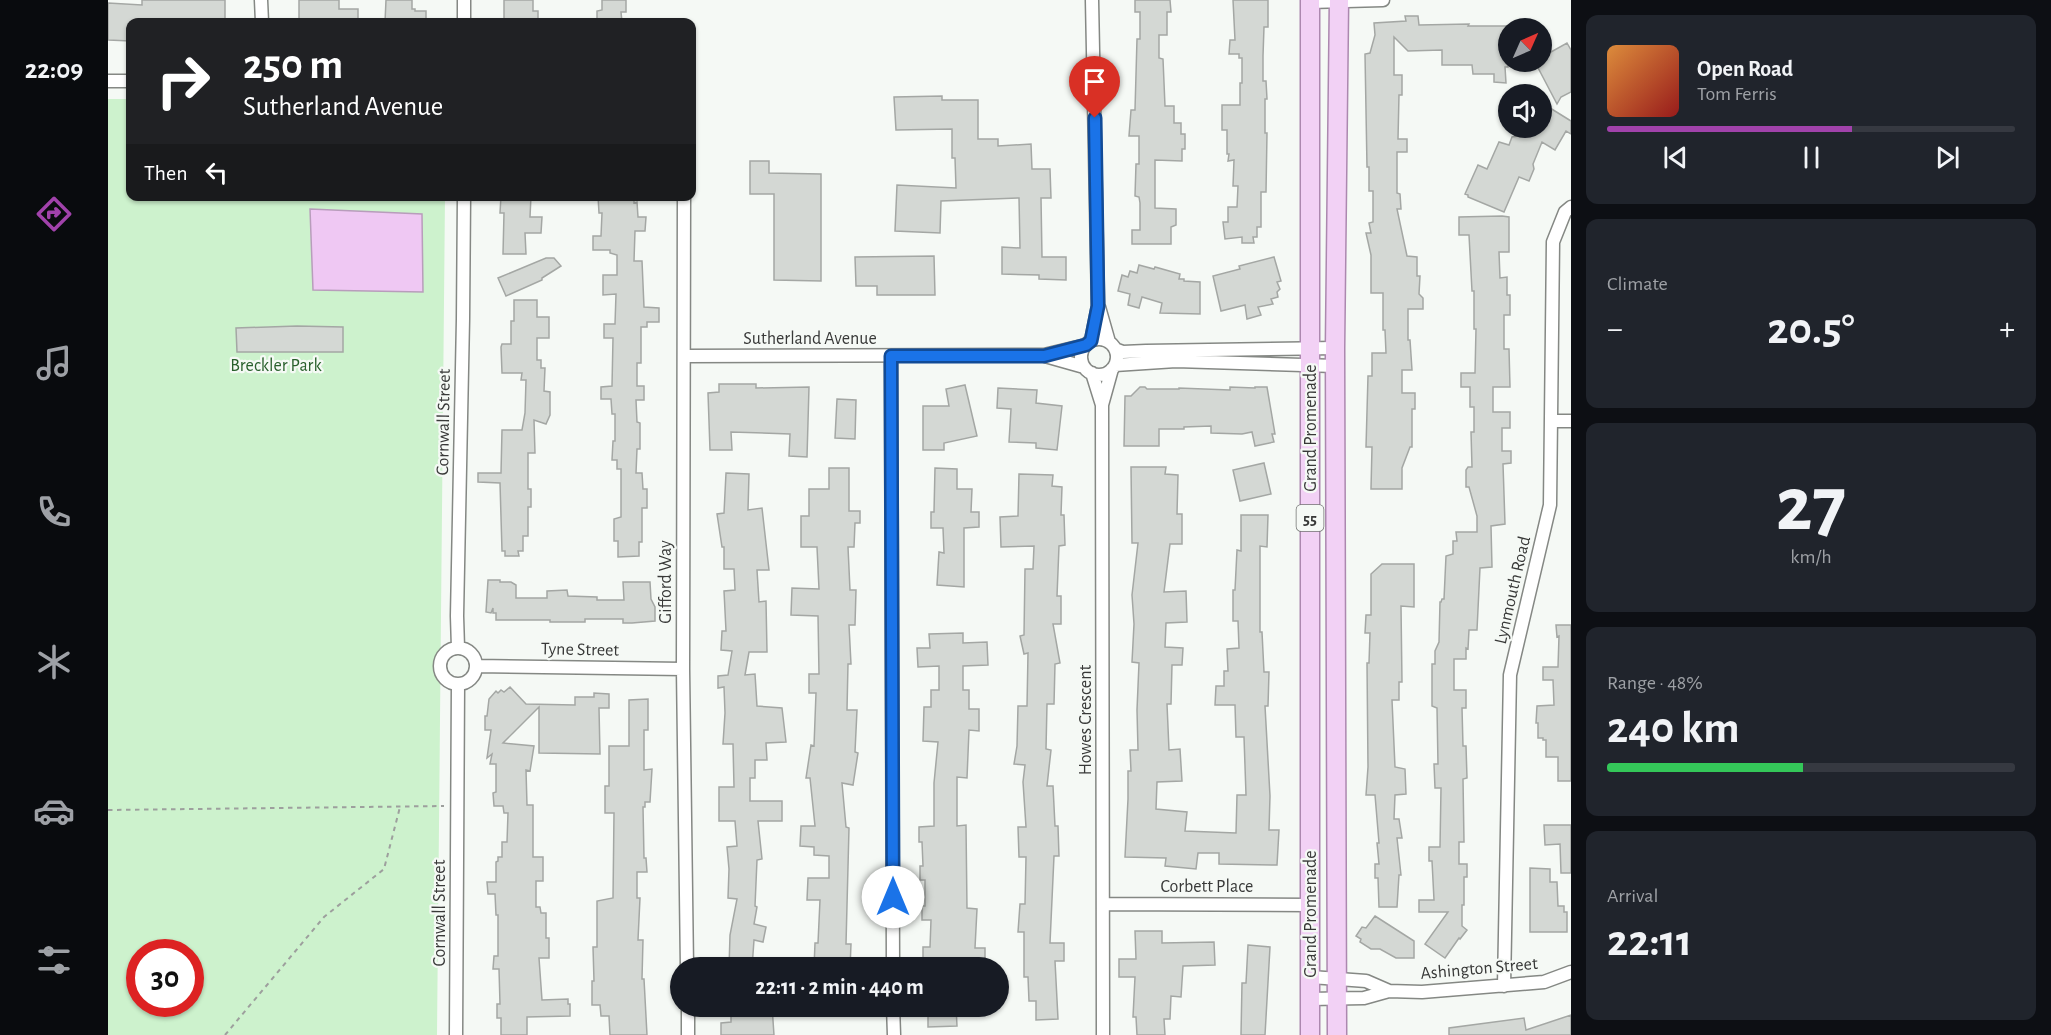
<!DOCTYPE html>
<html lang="en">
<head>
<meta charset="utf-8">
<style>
  :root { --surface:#171b24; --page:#20242c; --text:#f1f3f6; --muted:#9ea1a6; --line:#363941; --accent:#a142ab }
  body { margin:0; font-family:"Alegreya Sans",sans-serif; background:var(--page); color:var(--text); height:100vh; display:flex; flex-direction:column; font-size:22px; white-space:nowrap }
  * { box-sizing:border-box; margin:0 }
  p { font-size:20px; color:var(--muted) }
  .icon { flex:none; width:33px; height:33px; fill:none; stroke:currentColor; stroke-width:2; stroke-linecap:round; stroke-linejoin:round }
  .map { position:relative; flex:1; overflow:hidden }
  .side { display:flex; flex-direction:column; gap:15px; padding:15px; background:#0d0f14; width:480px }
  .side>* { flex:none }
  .hud { position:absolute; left:18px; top:18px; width:570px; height:183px; border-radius:12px; box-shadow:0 2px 4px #0004; background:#202124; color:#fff; overflow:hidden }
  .needle { width:39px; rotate:45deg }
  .buttons { position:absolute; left:1390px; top:18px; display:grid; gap:12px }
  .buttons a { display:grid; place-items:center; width:54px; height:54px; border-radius:50%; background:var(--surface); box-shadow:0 2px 4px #0004; font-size:30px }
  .speed { position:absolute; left:18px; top:939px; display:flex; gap:12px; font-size:30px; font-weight:700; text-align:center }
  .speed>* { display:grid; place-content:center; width:78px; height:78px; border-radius:50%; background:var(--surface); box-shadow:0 2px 4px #0004; line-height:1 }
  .speed .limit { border:9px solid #d22; background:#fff; color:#111 }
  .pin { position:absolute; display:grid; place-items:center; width:51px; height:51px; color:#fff; margin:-62px -26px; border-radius:50% 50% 50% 0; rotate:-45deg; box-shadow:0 0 6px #0007 }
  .pin .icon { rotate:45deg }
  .me { position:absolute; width:66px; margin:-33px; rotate:0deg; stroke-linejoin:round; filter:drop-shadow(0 0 4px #0008) }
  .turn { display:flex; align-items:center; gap:21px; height:126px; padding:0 18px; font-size:27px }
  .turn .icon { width:78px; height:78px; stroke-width:2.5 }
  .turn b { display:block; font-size:42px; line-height:51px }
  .then { display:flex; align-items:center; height:57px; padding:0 18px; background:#0003; gap:12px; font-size:22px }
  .big { font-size:45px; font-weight:700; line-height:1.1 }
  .side .widget { flex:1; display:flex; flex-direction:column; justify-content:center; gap:9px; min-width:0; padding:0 21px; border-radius:12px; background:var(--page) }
  .side .dial { align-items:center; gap:0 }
  .dial b { font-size:78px; line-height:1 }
  .song { display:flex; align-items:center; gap:18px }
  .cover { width:72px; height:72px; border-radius:9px; background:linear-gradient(135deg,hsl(30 70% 55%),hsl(0 70% 35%)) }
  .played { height:6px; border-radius:3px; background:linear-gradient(90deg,var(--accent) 60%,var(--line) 60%) }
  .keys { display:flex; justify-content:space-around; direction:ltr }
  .heat { display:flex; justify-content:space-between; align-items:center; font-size:33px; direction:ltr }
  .charge { height:9px; border-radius:4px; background:linear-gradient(90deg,#34c759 48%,var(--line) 0) }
  .trip { position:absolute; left:562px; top:957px; width:339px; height:60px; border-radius:30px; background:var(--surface); box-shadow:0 2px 4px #0004; font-weight:700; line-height:60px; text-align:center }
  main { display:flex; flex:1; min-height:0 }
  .menu { display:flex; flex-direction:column; width:108px; justify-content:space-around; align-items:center; background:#090b0e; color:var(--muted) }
  .menu .icon { width:42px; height:42px }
  .menu .current { color:var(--accent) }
  .menu b { font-size:27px; color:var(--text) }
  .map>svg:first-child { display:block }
  .green { fill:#cdf2cd; fill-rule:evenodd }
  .water { fill:#efc8f3; stroke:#b89dbb; stroke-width:1.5 }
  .building { fill:#d4d8d4; stroke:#a4a7a4; stroke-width:1.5 }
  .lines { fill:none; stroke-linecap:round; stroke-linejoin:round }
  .street-casing { stroke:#858884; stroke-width:15 }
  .primary-casing { stroke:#ac88af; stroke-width:21 }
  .path { stroke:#9d9f9d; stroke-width:2; stroke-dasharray:4.5 4.5; stroke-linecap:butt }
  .street { stroke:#fff; stroke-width:12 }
  .primary { stroke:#f2d1f5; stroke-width:18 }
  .route-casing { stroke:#114b97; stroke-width:15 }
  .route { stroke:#1a73e8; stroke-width:10 }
  .labels { text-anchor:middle; stroke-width:4.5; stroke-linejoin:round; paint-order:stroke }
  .shield { fill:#f5f9f5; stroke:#717371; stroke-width:1.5 }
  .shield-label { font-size:16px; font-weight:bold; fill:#383938 }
  .street-label { font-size:18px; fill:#383938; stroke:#f5f9f5 }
  .park-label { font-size:18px; fill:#29602c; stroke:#f5f9f5 }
</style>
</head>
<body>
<main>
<nav class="menu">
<b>22:09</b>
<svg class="icon current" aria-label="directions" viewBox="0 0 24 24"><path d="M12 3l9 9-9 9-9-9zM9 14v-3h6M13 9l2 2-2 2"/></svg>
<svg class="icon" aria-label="music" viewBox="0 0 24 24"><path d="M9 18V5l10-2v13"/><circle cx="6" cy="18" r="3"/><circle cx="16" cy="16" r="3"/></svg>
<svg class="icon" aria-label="phone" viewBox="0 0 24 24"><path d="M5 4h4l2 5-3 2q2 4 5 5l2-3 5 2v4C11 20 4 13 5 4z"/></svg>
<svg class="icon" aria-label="climate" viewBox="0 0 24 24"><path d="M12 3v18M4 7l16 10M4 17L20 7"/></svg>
<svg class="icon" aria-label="car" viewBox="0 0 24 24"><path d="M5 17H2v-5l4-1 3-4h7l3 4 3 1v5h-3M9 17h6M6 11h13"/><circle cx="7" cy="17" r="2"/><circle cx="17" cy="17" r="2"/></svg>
<svg class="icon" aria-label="filters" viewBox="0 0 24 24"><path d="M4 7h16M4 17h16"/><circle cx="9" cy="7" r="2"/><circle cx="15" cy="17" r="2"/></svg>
</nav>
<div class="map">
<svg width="1463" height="1035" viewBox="0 0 1463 1035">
  <rect width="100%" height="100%" fill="#f5f9f5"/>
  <path class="green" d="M0,99H22V196L337,197L329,1035H0ZM32,952H82V1004H32Z"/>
  <path class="water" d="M202,209L314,214L315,292L205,290Z"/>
  <path class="building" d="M34,0H117V19H111V22H22V41L0,40V3L34,5Z
    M191,0H231V9H250V22H191Z
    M278,0H304V9H307V11H318V22H277Z
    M396,0H425V11H430V22H396Z
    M494,0H518V12H513L514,22H489V11L494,10Z
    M1027,0H1062L1063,12H1059V35H1051V58L1055,59L1057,106H1066V123H1073V134H1077V149H1074V161L1047,160V208L1068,209V225L1063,227V244H1024V230H1032V203L1031,197L1027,196L1028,164H1031V136H1021L1023,110H1027L1029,39H1032V12H1027Z
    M1125,0H1160V27H1156L1155,56V81H1158L1159,99H1157V133H1159L1158,192H1153V227H1149V237H1145L1146,243H1134V237L1117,239L1115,222H1120V207H1129L1130,186H1125L1126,160L1120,161L1121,154H1119V130H1114V105H1132V83H1134V58H1131V54H1121L1122,40H1127Z
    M1297,16H1310L1311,25L1361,24L1360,26H1399L1400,67H1397L1398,83L1386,82V74H1365L1364,65H1334V50L1300,51L1286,37V75H1294V95H1291L1290,139H1299V152H1289V193L1292,194L1293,209H1289L1299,256L1309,257V276H1312L1311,294L1315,298V309H1300V340H1302L1304,370H1294V393H1307V409H1304V447H1302L1294,468V489H1263L1264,447H1258L1260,376H1264V353H1278L1277,330H1275V293H1263V255L1258,233H1263L1261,223L1265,222V191H1261V167H1259L1257,54L1262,53L1267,35L1266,23L1298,21Z
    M1459,43L1463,50V92L1453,97L1449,104L1427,62H1434V57Z
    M834,96V100H870V139H890V146L923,144L924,169H942L943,198H933L934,257H958V280L931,279V275L894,274V247L912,248L911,198L833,201L832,233L787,231L789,185L848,188L847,158H844V129L788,130L786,97Z
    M1434,103L1463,121V134L1458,131L1447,150L1434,142L1425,164L1426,169L1421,181L1411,177L1396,212L1360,197V195L1357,194L1370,165L1379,169L1391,142L1401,145L1404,137L1410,136L1415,128H1434Z
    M642,161H661V173L713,174V281L666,280V194H642Z
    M393,196H423L422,217H434L433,233H417L418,254H395L396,213H392Z
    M490,196H526V203L529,202L530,217H538L537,231H527L526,261H534L536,307L551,308V322H539V327H533V363H529V386H536V400H528L529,422L532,423V449H529L528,473H534L535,489H539V508H534V542H531V556L510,557V541H506V519L513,517V469H509V460H504L505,441H507V414H504L503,399H493V387L504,386L505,338H496V324H507L508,294L495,295V275H509V255L502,253V250H485V236H493L494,213H491Z
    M1394,216L1401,217V252H1391L1392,278L1399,277V295H1402V315H1396V349H1401L1402,387H1385V412H1402V428H1394V451H1403V463L1395,464L1397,524L1383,526L1384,567L1372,568L1369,630H1361L1360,649L1358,648V659H1346V690H1358V708H1354L1355,746H1358L1359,778L1355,779L1356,842H1351V864H1359V877H1356V905H1354V926L1359,930L1352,939L1351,938L1337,958L1317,944L1340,912H1311V900H1326L1324,861H1321V847H1332L1333,788H1327L1326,764H1330L1329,708L1324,706V664H1327V651L1331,642L1332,602H1333L1334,599H1336L1338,556L1345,554V541H1349L1348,532H1369V516L1361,487H1358V470L1360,467H1364L1363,432H1366V407H1362V387H1353V373H1367L1368,329H1366V291H1364L1361,235H1351V217Z
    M826,256L827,295H769V286H748L747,257Z
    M1166,257L1173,281L1169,282L1172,289L1169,292L1170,297L1163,299L1165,304L1150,307L1153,315L1139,319L1137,305L1113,311L1105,276L1132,269L1131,266Z
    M438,258H446L453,266L434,278V280L398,296L390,278Z
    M1031,265L1046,269L1047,267L1072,274L1071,279H1076V281L1092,282V314L1052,313L1054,303L1034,297L1031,308L1020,305L1022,294L1010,291L1014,275L1020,277L1022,271L1029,273Z
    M406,300H429V317H441V338H429V360H433V368H437L436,391L442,392V415L438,424L426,420L427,453H420V489H423V507H420V536H415V551H410L411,556H397V551H394L392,483L370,482V473H393L394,430H414L417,413L418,380H413L414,373H394L393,347L394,344H403V321H406Z
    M189,326L235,327V352H129L128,328Z
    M611,384H648V388L701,387L699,457L681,456L682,434L623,432L624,450H602L600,393L611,392Z
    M857,385L869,436L836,443V450H815V406H841L838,389Z
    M1032,387H1037L1039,389H1071V388L1122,390V387L1147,388V387H1159L1167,434H1164L1166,442L1147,446L1144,432L1134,434L1103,433V426L1076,427V429H1051V446H1016L1017,396H1023Z
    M890,388L929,390L928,403L954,406L949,450L928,448V443L901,442L903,409L889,408Z
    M729,399L748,400L747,439L727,438Z
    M1156,463L1163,494L1132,501L1125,470Z
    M1023,467H1058L1057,474L1070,475L1069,514H1074V544H1062L1056,592L1078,591L1079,622L1058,623L1057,647L1075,648L1074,665H1064L1063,704H1059L1061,750L1072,749L1074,781L1049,782L1048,809L1079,812L1077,831L1128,833L1129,795H1138L1136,737H1128L1127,705H1107L1108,686H1116V671H1120L1119,649L1131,648L1130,621H1125V590H1127L1129,550L1133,551V515H1160L1159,547L1152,546V632H1154L1156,672H1161L1160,706H1157L1162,796L1161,830H1171L1169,865L1111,864V853H1090L1088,869L1057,866L1058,858L1017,857L1020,799V771H1023L1022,750H1030L1029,710L1031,663L1024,662L1026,624L1024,595L1030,543H1024Z
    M721,468H741V511H752V523H747L746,547H740L742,590H748L747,625H741L743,664H740L739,710H749L747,752L750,753L745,785L734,783L738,827L741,828L738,944H743L742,968H706L707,943H710L712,900H699L700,878H721V856L706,855V847L692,846L693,826H707L702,778H698L703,745L706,746L708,693H701V674H711L710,616L683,615L684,588L711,589L709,547H693V516H701V489H721Z
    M827,468L849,469V489H864L863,512H871V527L856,528V587L829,585L831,552L836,553L835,528H823V512H826Z
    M618,473L641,474L640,510L654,508L661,570H649L651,602L658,601L659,652H641L637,675L647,674L649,706L674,708L678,742L658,743L659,760H647V778H642V801H674V821H650L654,859L649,860L647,906L649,907L646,924L658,927L655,942L646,940L644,968H621L622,935L629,899L620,898L621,869L619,847L629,846L627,821H611V787H626L625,744H615L617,713L616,687L610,688V676L620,675L624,651L613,650L614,631H618L616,591L627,590L626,569H616V547H614L609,514L616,513Z
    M911,474L945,475L944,486L954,487L953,515H956L957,545L951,546L949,596H953V624H945L952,663L947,664L946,704H939L938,749L943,750L939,786H945L947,826H950L951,856H946L942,943H956V961H947L950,1019L928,1020V1001H921L920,977H916V932H910L912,904H917L918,857H911L910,827H918L915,782L917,765L906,764L909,746L910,706H919L920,653L916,654L912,636L916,635L917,569H925L926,546L893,547L892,517L910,516Z
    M1274,564H1306V607L1293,606L1294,682H1291V700H1284L1287,767L1297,769L1298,794L1287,795L1286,819H1291L1294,838H1289L1293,875H1291L1289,907H1271L1270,878H1267V864H1271L1269,843H1271L1267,795H1258L1260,767L1259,663H1261L1262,633H1257L1258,615H1263V574Z
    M380,580H392V582H403L408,585V598H439V591L459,590L460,596L489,597V600H516L515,582H542L543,599L547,607V621L524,623H515V619H477V622H442V620H388V613H385V608L383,613L378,612Z
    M1448,625H1463V781H1450V757H1438V740H1435V738H1430V723H1428L1429,706L1446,705L1445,680H1435V667H1450L1451,636L1449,637Z
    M855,633V643L879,642L880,665L855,666V690H861V709H871V731L861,730L859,778L849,777V826L858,825L859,908L869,909L867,948H877V968H815V947H822L823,920H814V906H817V880H812V866H815L814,842H811V827L826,826V783L830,742L815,741L816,707H823V690H831V666L810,667L809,648H822L821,634Z
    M402,687L418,704L467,705V697H486V693L501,694V708H491L492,754L431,753V707L395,743L426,746L422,771L418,770L419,805H425V857H435V881H428V907H432L433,913H438V938H441V958H431L434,1000L460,999V1004H462V1016L419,1017V1035H393V1018H389V1004H392L391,969H385L386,956H390V915H388L387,894H380L379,882H388V862L390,861V857H394V842H399L400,813H396L395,806H386L385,793L388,792V764H382L384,754L379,758L383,730H377V716H379L381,699L388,691L390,693L393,690L396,692Z
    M540,699V730H536V770L544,769L542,802H537V807H535L536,858H538L539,872H529V898H532L530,940H535L534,979H536L539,1035H502L501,1016H493L492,1005H484V981H486L485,947H489V901L505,898L506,813H497V786H501V746H521V700Z
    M1436,825H1463V873H1453L1452,844L1437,845Z
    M1422,868L1442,869V882H1449L1450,906H1456V912H1459V932H1422Z
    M1267,916L1306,941V958H1288L1272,949H1263L1252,942L1253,939L1248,936L1254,927L1258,928Z
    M1027,931H1054V943L1106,942L1107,965L1075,966L1073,997L1063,996L1062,1019H1056L1057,1035H1029L1028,1017H1025L1027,977H1011V959H1028Z
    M1140,945L1162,947L1157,1035H1133L1134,983H1138Z
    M623,1006H664L666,1035H613V1023L623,1022Z
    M829,1006H848L849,1026L820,1027V1011L829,1010Z
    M1463,1015V1035H1341V1028L1416,1018L1418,1030Z"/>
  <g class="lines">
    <defs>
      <path id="street" d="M153,0L154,22
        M1202,2L1275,0
        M356,22V0
        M0,81H22
        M576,196L575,669L579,968
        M991,307L1001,342
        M973 357a18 18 0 1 1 36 0a18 18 0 1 1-36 0Z
        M983,341L990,306L984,0
        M1007,349L1015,352L1038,351L1227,348
        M577,356L936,355L978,345
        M783,356L785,968
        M937,356L976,367
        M1007,365L1068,361L1227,366
        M984,373L994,405
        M1444,421H1463
        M350,648L349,616L355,319L356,196
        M332 666a18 18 0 1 1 36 0a18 18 0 1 1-36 0Z
        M368,666L575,669
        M995,904L1203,905
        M1203,977L1258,981L1281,991
        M1396,986L1402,675L1442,505L1445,242L1457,212L1463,207
        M1202,999L1256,998L1281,991L1314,992L1436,982L1463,972
        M580,1006V1035
        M785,1006L786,1035
        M348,1035L350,684
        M995,1035L994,405L1004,369"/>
      <path id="primary" d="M1202,1035V0
        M1229,1035L1227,348L1231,0"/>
    </defs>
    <use href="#street" class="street-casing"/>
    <use href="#primary" class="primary-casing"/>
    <path class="path" d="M0,810L336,806
      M117,1035L216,917L276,869L292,807"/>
    <use href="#street" class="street"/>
    <use href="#primary" class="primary"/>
  </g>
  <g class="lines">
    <defs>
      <path id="route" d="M785,897L783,356H936L978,345L983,341L990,306L987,118"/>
    </defs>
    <use href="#route" class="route-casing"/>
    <use href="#route" class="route"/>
  </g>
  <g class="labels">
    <rect class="shield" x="1188.5" y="505" width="27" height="26" rx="4.5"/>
    <g class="shield-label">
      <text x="1202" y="524">55</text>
    </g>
    <g class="street-label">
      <text x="702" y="344">Sutherland Avenue</text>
      <text transform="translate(335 422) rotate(-89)" y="6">Cornwall Street</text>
      <text transform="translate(1202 428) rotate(-90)" y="6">Grand Promenade</text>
      <text transform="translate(557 582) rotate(-90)" y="6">Gifford Way</text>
      <text transform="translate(1404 590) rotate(-77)" y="6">Lynmouth Road</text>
      <text transform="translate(472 649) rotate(1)" y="6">Tyne Street</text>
      <text transform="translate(977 720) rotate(-90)" y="6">Howes Crescent</text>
      <text x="1099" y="892">Corbett Place</text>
      <text transform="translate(331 913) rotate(-90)" y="6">Cornwall Street</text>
      <text transform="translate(1202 914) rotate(-90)" y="6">Grand Promenade</text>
      <text transform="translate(1371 968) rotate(-5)" y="6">Ashington Street</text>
    </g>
    <g class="park-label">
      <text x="168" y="371">Breckler Park</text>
    </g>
  </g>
</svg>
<div class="buttons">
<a><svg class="needle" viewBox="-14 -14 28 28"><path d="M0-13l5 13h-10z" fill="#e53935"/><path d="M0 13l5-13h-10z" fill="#9ea1a6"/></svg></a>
<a><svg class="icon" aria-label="sound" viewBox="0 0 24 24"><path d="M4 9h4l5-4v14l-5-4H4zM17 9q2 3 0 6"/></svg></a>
</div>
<div class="speed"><div class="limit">30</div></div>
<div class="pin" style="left:987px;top:118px;background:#d93025"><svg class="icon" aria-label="arrive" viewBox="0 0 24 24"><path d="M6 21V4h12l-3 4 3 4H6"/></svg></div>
<svg class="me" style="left:785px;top:897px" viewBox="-20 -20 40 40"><circle r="19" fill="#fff"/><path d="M0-13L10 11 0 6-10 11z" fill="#1a73e8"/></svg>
<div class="trip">22:11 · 2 min · 440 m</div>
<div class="hud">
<div class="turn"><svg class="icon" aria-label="right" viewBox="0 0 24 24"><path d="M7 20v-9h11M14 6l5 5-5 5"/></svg><div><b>250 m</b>Sutherland Avenue</div></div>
<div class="then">Then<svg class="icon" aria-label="left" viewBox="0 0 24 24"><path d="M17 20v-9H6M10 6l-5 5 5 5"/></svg></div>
</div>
</div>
<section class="side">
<div class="widget">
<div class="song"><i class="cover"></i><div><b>Open Road</b><p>Tom Ferris</p></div></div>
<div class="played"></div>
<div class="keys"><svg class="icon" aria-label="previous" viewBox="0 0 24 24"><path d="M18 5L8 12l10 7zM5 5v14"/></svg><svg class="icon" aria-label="pause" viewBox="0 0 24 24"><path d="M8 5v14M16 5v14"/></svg><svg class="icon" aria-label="next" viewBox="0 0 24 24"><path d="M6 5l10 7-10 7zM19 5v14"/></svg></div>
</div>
<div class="widget"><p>Climate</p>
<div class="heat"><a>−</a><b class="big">20.5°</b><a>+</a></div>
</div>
<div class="widget dial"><b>27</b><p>km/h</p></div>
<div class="widget"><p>Range · 48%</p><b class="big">240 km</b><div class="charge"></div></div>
<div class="widget"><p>Arrival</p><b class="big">22:11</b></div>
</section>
</main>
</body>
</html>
